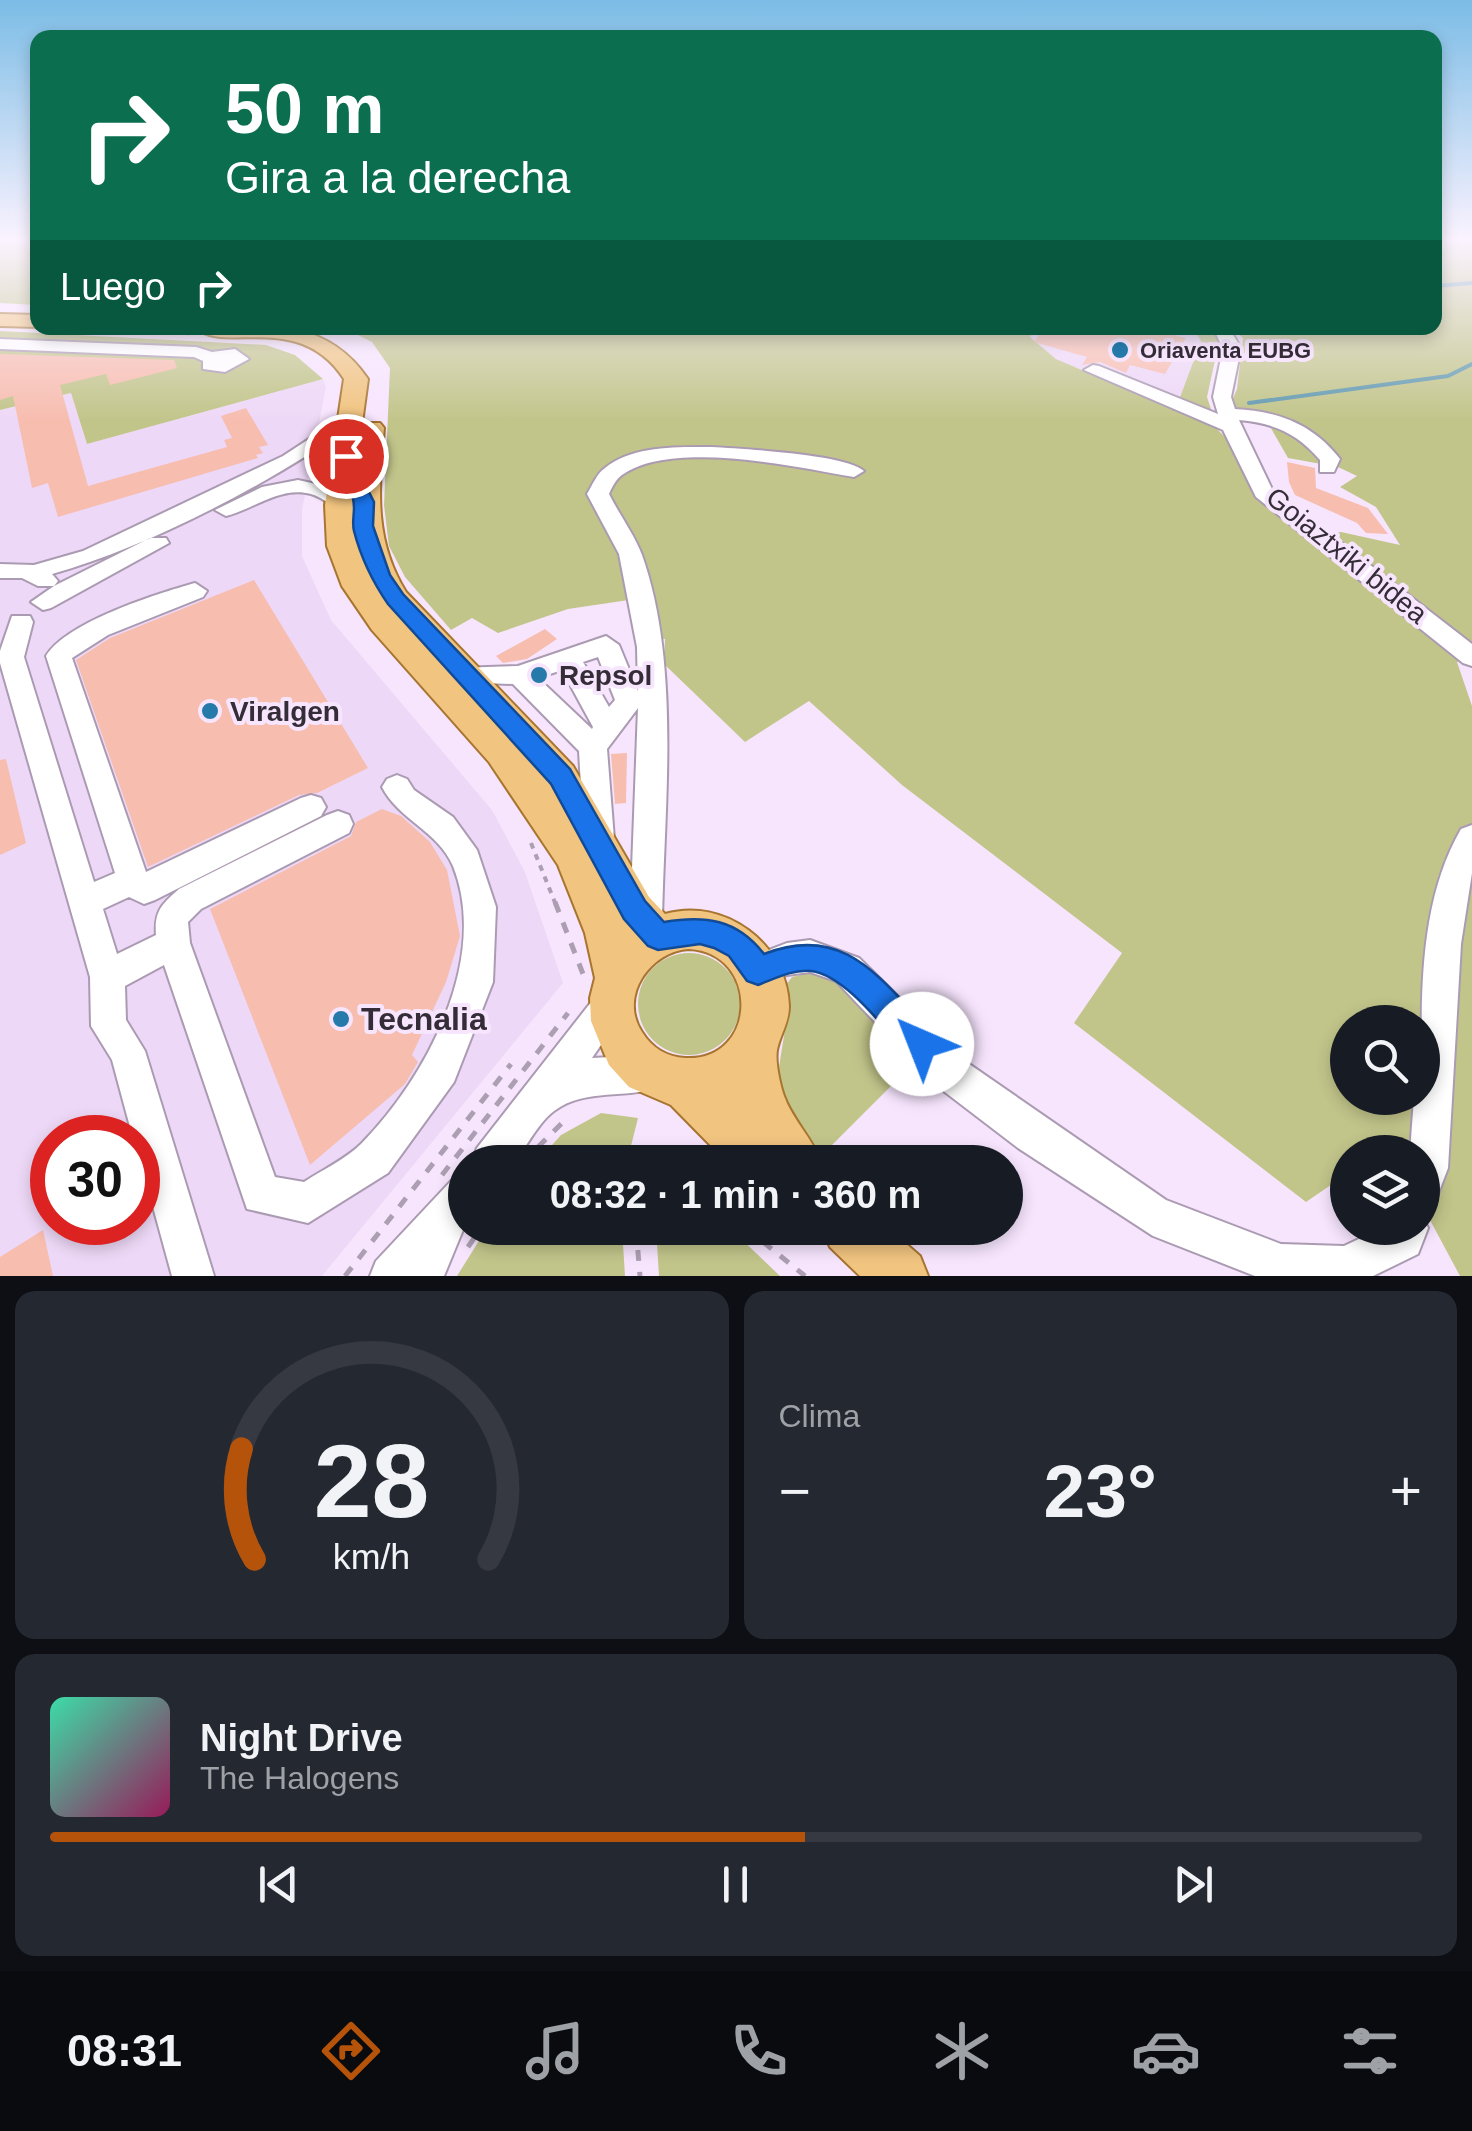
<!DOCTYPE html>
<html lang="es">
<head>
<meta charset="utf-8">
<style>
  :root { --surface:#171b24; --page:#242831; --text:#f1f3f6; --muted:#9ea1a6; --line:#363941; --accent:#b45309 }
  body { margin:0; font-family:Helvetica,sans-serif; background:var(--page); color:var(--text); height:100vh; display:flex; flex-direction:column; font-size:38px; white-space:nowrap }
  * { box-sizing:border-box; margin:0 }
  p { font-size:32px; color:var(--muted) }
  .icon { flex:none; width:55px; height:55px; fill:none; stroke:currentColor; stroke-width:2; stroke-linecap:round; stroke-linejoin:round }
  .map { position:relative; height:1276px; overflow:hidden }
  .drawer { display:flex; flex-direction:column; gap:15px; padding:15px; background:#0d0f14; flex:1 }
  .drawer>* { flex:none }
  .banner { position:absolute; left:30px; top:30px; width:1412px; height:305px; border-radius:20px; box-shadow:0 5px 15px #0003; background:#0b6e4f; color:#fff; overflow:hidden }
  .fabs { position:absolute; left:1330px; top:1005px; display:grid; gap:20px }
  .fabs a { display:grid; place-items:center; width:110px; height:110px; border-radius:50%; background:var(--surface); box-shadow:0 5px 15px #0003; font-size:50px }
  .speed { position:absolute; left:30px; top:1115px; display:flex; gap:20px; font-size:50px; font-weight:700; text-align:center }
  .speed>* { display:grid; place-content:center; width:130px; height:130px; border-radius:50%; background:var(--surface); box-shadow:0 5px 15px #0003; line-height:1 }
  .speed .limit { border:15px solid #d22; background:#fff; color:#111 }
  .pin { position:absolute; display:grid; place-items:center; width:85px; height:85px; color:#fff; margin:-42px; border:5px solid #fff; border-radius:50%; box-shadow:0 2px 10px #0007 }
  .me { position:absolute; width:110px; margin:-55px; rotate:316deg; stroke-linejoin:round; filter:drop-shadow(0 0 8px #0008) }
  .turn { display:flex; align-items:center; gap:35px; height:210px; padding:0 30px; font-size:45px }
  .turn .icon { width:130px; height:130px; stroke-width:2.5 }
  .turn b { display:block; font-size:70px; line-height:85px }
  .then { display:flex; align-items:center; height:95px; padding:0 30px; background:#0003; gap:20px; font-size:38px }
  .big { font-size:75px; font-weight:700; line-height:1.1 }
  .drawer .card { flex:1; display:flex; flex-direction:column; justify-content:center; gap:15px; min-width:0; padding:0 35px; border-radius:20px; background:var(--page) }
  .drawer .dial { align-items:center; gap:0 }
  .dial svg { height:260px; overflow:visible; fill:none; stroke:var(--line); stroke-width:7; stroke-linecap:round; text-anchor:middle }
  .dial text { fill:var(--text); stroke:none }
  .song { display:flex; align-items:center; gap:30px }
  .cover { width:120px; height:120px; border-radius:15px; background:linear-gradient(135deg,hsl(160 70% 55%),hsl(330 70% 35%)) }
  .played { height:10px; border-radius:5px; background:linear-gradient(90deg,var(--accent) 55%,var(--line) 55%) }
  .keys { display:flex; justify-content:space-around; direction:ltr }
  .heat { display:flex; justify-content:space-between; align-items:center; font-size:55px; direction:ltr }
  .drawer .tiles { flex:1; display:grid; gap:15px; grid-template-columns:1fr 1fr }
  .card:last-child { grid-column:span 2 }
  .trip { position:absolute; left:448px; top:1145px; width:575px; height:100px; border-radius:50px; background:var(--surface); box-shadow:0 5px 15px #0003; font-weight:700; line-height:100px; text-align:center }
  .tabs { display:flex; height:160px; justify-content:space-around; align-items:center; background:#090b0e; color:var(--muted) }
  .tabs .icon { width:70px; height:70px }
  .tabs .active { color:var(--accent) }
  .tabs b { font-size:45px; color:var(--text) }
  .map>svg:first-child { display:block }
  .built { fill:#eed8f7; fill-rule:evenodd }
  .green { fill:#c2c58a; fill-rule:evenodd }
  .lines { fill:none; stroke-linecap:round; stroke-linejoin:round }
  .stream { stroke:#639aaf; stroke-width:4 }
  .building { fill:#f7bdaf }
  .minor-casing { stroke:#ab9bb2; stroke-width:4 }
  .major-casing { stroke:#a87530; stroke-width:4 }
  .path-far2 { stroke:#ac9fb2; stroke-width:2.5; stroke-dasharray:5 5; stroke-linecap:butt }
  .path-far1 { stroke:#ac9fb2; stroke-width:4; stroke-dasharray:6 6; stroke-linecap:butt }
  .path { stroke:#ac9fb2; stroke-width:5; stroke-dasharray:11 11; stroke-linecap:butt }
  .minor { fill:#fff; fill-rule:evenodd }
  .major { fill:#f1c480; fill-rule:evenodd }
  .route { fill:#1a73e8; stroke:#114b97; stroke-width:2.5 }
  .poi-dot { fill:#257aaa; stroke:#f7e5fe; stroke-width:4 }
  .labels { text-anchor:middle; stroke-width:8; stroke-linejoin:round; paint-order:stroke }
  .far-poi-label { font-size:22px; font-weight:bold; fill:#342d37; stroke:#f7e5fe; text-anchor:start }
  .street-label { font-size:28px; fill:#342d37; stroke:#f7e5fe }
  .poi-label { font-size:28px; font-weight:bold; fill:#342d37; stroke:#f7e5fe; text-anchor:start }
  .near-poi-label { font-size:32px; font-weight:bold; fill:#342d37; stroke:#f7e5fe; text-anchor:start }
</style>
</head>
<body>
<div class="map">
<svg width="1472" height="1276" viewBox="0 0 1472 1276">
  <rect width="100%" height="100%" fill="#f7e5fe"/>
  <path class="built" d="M1038,328H1194L1201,341L1179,400L1213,415L1215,427L1056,359L1030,337Z
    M323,379L326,387L302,510V556L331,620L492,810L525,872L563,983L322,1276H0V410L71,393L87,444ZM52,1138H138V1222H52Z"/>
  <path class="green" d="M0,242H37V305L0,303Z
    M1435,242H1472V654L1457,662L1472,706V1276H1460L1423,1207L1422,1152H1392L1389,1147L1380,1152H1348L1347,1174L1306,1202L1074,1023L1122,953L902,785L809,701L745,742L664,664L665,639L655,638L642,598L568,609L498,633L472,618L451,630L405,577L389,546L384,505L390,368L372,342L344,328H1038L1030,337L1056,359L1215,427L1224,436L1259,500L1354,574L1319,534L1341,532L1400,545L1376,507L1340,487L1357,476L1338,467L1288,458L1268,423L1239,421L1231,403L1237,389L1243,338L1232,328H1435ZM1348,1022H1422V1098H1348Z
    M1193,328H1210L1219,342L1207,397L1213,415L1179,400L1201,341Z
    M0,331L266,345L295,355L323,379L87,444L71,393L0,410Z
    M638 1004a51 51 0 1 1 102 0a51 51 0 1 1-102 0Z
    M814,972L837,982L915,1062L823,1154C746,1091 794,1060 786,985L792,977Z
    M601,1113L638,1118L627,1162H537L561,1135Z
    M487,1228H622L625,1276H457Z
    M656,1228H730L780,1276H659Z"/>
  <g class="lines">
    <path class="stream" d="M1435,286L1472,283
      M1249,403L1448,376L1472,364"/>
  </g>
  <path class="building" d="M1044,328H1144L1186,338L1165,374L1130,365L1126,373L1100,362L1082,365L1087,357L1034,342Z
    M0,354L174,360L177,368L110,385L106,374L60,385L88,486L227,447L224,440L232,438L221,416L246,408L268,445L259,447L263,453L256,455L258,458L58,517L48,483L32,488L13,396L0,400Z
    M1287,462L1315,468L1316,488L1368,508L1388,534L1366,533L1357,523L1295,495L1289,482Z
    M254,580L368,768L317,793L299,795L148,867L76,660L110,638Z
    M545,629L557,639L527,659L503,663L496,656Z
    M627,753L626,803L615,804L611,754Z
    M6,759L26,843L0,855V760Z
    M382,809L401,816L430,842L447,870L460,936L446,982L412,1055L418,1062L405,1084L310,1165L210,909L351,836L356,822Z
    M43,1230L53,1276H0V1257Z"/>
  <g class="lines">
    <defs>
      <path id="minor" d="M1213,328H1229L1241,348L1231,397L1235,409C1278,411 1313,424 1340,459L1334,472H1320V460C1297,433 1273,423 1239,420L1272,489L1472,644V666L1463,663L1256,497L1223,430L1084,370L1093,365L1099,366L1218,414L1213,397L1223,348Z
        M0,339L196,347L212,352L235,349L249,359L225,372L203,369V361L194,357L0,349Z
        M352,411L359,413V421C274,481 152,546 52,574L58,581L54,586L150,538H166L169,543L51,608L43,610L31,602L54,586H38L22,578H0V564L34,565L83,551L283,456Z
        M712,447C743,449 845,454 864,471L854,477C796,467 672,439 622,475C616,479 612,487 609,494C619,514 634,534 642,555C681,665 664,806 662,922L658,933L646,937L634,933L630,922L638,708L607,749L614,839L610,848L599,852L588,848L584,839L579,751L513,684L457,682L453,675L457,668L518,666L606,636L619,645L638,691L637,647L619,554L587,494C592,486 597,473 605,468C633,445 679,447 712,447ZM598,657L615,700L609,707L583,662ZM562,670L593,727L592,729L538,678Z
        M298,480L334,488L351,502L340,508C329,505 322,497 311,494C280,486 254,509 226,516L215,510L262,487Z
        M195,583L207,591L203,597L108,635L72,658L146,872L301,798L311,795L321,798L326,807L321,816L155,900L144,904L129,897L103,909L117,954L156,935C154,911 162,904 179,889L327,815L338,811L349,815L353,824L349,833L201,909L188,922L190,943L275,1177L304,1182C322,1170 346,1159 361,1144C426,1078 490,959 453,866C438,831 399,820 382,787L387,779L397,775L407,779L414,790L453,817L477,850L496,907L493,982L454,1082L388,1173L308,1223L247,1209L164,965L125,986L126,1020L145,1051L214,1276H172L138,1152V1138H133L112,1060L91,1026L90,977L0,663V651L12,616H30L33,622L24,657L94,882L115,873L46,656C67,622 156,594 195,583Z
        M1472,825V873L1461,944L1448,1168L1436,1199L1422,1205V1152H1410L1414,1098H1422C1422,1010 1415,909 1461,829Z
        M810,940L859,958L959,1057L1166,1200L1281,1244L1344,1246L1382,1228H1422V1216L1428,1228L1418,1254L1373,1276H1255L1153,1236L1018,1148L933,1083L836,981L810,972L787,975L758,986L746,981L741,970L746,959L787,943Z
        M611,987L623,992L629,1004L592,1058L650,1055L663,1060L668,1073L663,1086C628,1100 586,1087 554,1111C539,1122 526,1147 515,1162H472L477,1148L599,992Z
        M465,1175V1225L444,1276H370L376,1261L451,1181Z"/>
      <path id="major" d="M0,314L38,315V327L0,326Z
        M196,328C264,324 326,317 368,379L362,423H380L384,428C379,488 373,539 406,592L573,766L649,897L665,914C724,897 787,943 789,1006C789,1023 780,1035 777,1050C775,1062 780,1085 784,1096C792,1119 813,1139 821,1162H727L671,1105L629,1087L609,1065L591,1021L590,998L595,978L585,933L558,865L489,762L372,630L342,586L327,546L325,505L344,379C300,310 224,354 196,328ZM689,949C761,953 758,1062 685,1058C667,1057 652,1048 642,1032C618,996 651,951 689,949Z
        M822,1228H888L920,1256L928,1276H860L830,1247Z"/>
    </defs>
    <use href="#minor" class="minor-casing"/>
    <use href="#major" class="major-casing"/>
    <path class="path-far2" d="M45,328L190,334"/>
    <path class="path-far1" d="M531,843L556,905"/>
    <path class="path" d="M555,902L583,974
      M538,1147L563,1122
      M442,1175L568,1013
      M636,1228L640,1276
      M746,1228L805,1276
      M468,1247L481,1228
      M345,1276L511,1064"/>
    <use href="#minor" class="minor"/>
    <use href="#major" class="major"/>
  </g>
  <linearGradient id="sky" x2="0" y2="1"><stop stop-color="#7bbce6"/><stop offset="0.57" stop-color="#fbf3ff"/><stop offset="1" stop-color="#fbf3ff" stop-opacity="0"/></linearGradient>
  <rect width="1472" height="421" fill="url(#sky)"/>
  <path class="route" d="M346,451L353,452L365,469L367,488L374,502L373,526L390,575L403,594L570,769L645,901L664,922C705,915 737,919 764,954C846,922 881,981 933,1033L938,1044L933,1056L922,1061L910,1056C886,1031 846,975 811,971C793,969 774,979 758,985L747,981L729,956L714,948L700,944L658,950L648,946L624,919L551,784L388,604C372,581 361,558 354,531C352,523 354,516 354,508C354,495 345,467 337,456Z"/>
  <g class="poi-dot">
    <circle cx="1120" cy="350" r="10"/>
    <circle cx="539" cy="675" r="10"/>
    <circle cx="210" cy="711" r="10"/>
    <circle cx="341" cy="1019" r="10"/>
  </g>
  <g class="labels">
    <g class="far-poi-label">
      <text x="1140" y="358">Oriaventa EUBG</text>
    </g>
    <g class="street-label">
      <text transform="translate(1347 555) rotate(39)" y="10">Goiaztxiki bidea</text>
    </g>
    <g class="poi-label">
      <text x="559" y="685">Repsol</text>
      <text x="230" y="721">Viralgen</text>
    </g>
    <g class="near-poi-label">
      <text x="361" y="1030">Tecnalia</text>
    </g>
  </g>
</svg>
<div class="fabs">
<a><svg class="icon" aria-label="search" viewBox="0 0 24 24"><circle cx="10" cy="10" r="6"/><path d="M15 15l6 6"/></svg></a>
<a><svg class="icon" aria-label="layers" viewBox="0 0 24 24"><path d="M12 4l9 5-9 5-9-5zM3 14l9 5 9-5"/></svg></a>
</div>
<div class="speed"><div class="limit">30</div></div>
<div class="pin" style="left:346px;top:456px;background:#d93025"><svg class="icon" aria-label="arrive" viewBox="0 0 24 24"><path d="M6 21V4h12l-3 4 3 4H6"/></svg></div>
<svg class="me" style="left:922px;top:1044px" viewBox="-20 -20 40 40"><circle r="19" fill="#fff"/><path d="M0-13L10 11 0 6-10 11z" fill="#1a73e8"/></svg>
<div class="trip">08:32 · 1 min · 360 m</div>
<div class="banner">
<div class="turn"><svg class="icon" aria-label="right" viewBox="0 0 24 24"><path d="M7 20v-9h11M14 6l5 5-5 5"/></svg><div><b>50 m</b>Gira a la derecha</div></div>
<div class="then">Luego<svg class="icon" aria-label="right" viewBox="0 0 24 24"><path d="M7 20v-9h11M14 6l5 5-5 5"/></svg></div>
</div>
</div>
<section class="drawer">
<div class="tiles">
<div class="card dial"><svg viewBox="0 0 100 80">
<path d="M14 69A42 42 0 1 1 86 69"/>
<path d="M14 69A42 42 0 0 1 10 35" stroke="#b45309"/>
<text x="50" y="56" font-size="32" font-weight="700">28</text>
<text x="50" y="72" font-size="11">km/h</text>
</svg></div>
<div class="card"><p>Clima</p>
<div class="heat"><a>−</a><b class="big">23°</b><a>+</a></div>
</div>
<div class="card">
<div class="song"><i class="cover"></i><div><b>Night Drive</b><p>The Halogens</p></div></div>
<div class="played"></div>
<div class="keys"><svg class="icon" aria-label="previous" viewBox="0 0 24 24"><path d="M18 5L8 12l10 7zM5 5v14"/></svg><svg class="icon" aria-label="pause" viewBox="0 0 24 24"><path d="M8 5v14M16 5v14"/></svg><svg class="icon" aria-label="next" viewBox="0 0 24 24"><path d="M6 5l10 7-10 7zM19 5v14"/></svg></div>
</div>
</div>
</section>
<nav class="tabs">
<b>08:31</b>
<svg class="icon active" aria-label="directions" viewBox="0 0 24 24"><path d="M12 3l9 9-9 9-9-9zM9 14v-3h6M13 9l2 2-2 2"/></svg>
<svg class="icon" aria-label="music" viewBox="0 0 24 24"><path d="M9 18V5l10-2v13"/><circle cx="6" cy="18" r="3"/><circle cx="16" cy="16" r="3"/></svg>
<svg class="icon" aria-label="phone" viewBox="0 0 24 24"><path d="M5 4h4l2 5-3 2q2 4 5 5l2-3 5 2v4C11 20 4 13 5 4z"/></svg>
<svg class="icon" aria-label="climate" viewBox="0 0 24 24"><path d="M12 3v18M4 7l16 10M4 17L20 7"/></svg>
<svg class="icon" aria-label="car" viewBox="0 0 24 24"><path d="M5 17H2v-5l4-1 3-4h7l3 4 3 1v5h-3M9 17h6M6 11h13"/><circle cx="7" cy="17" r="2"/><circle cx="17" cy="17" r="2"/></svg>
<svg class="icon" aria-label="filters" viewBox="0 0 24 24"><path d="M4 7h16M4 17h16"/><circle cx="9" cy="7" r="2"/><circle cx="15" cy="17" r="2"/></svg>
</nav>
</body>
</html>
